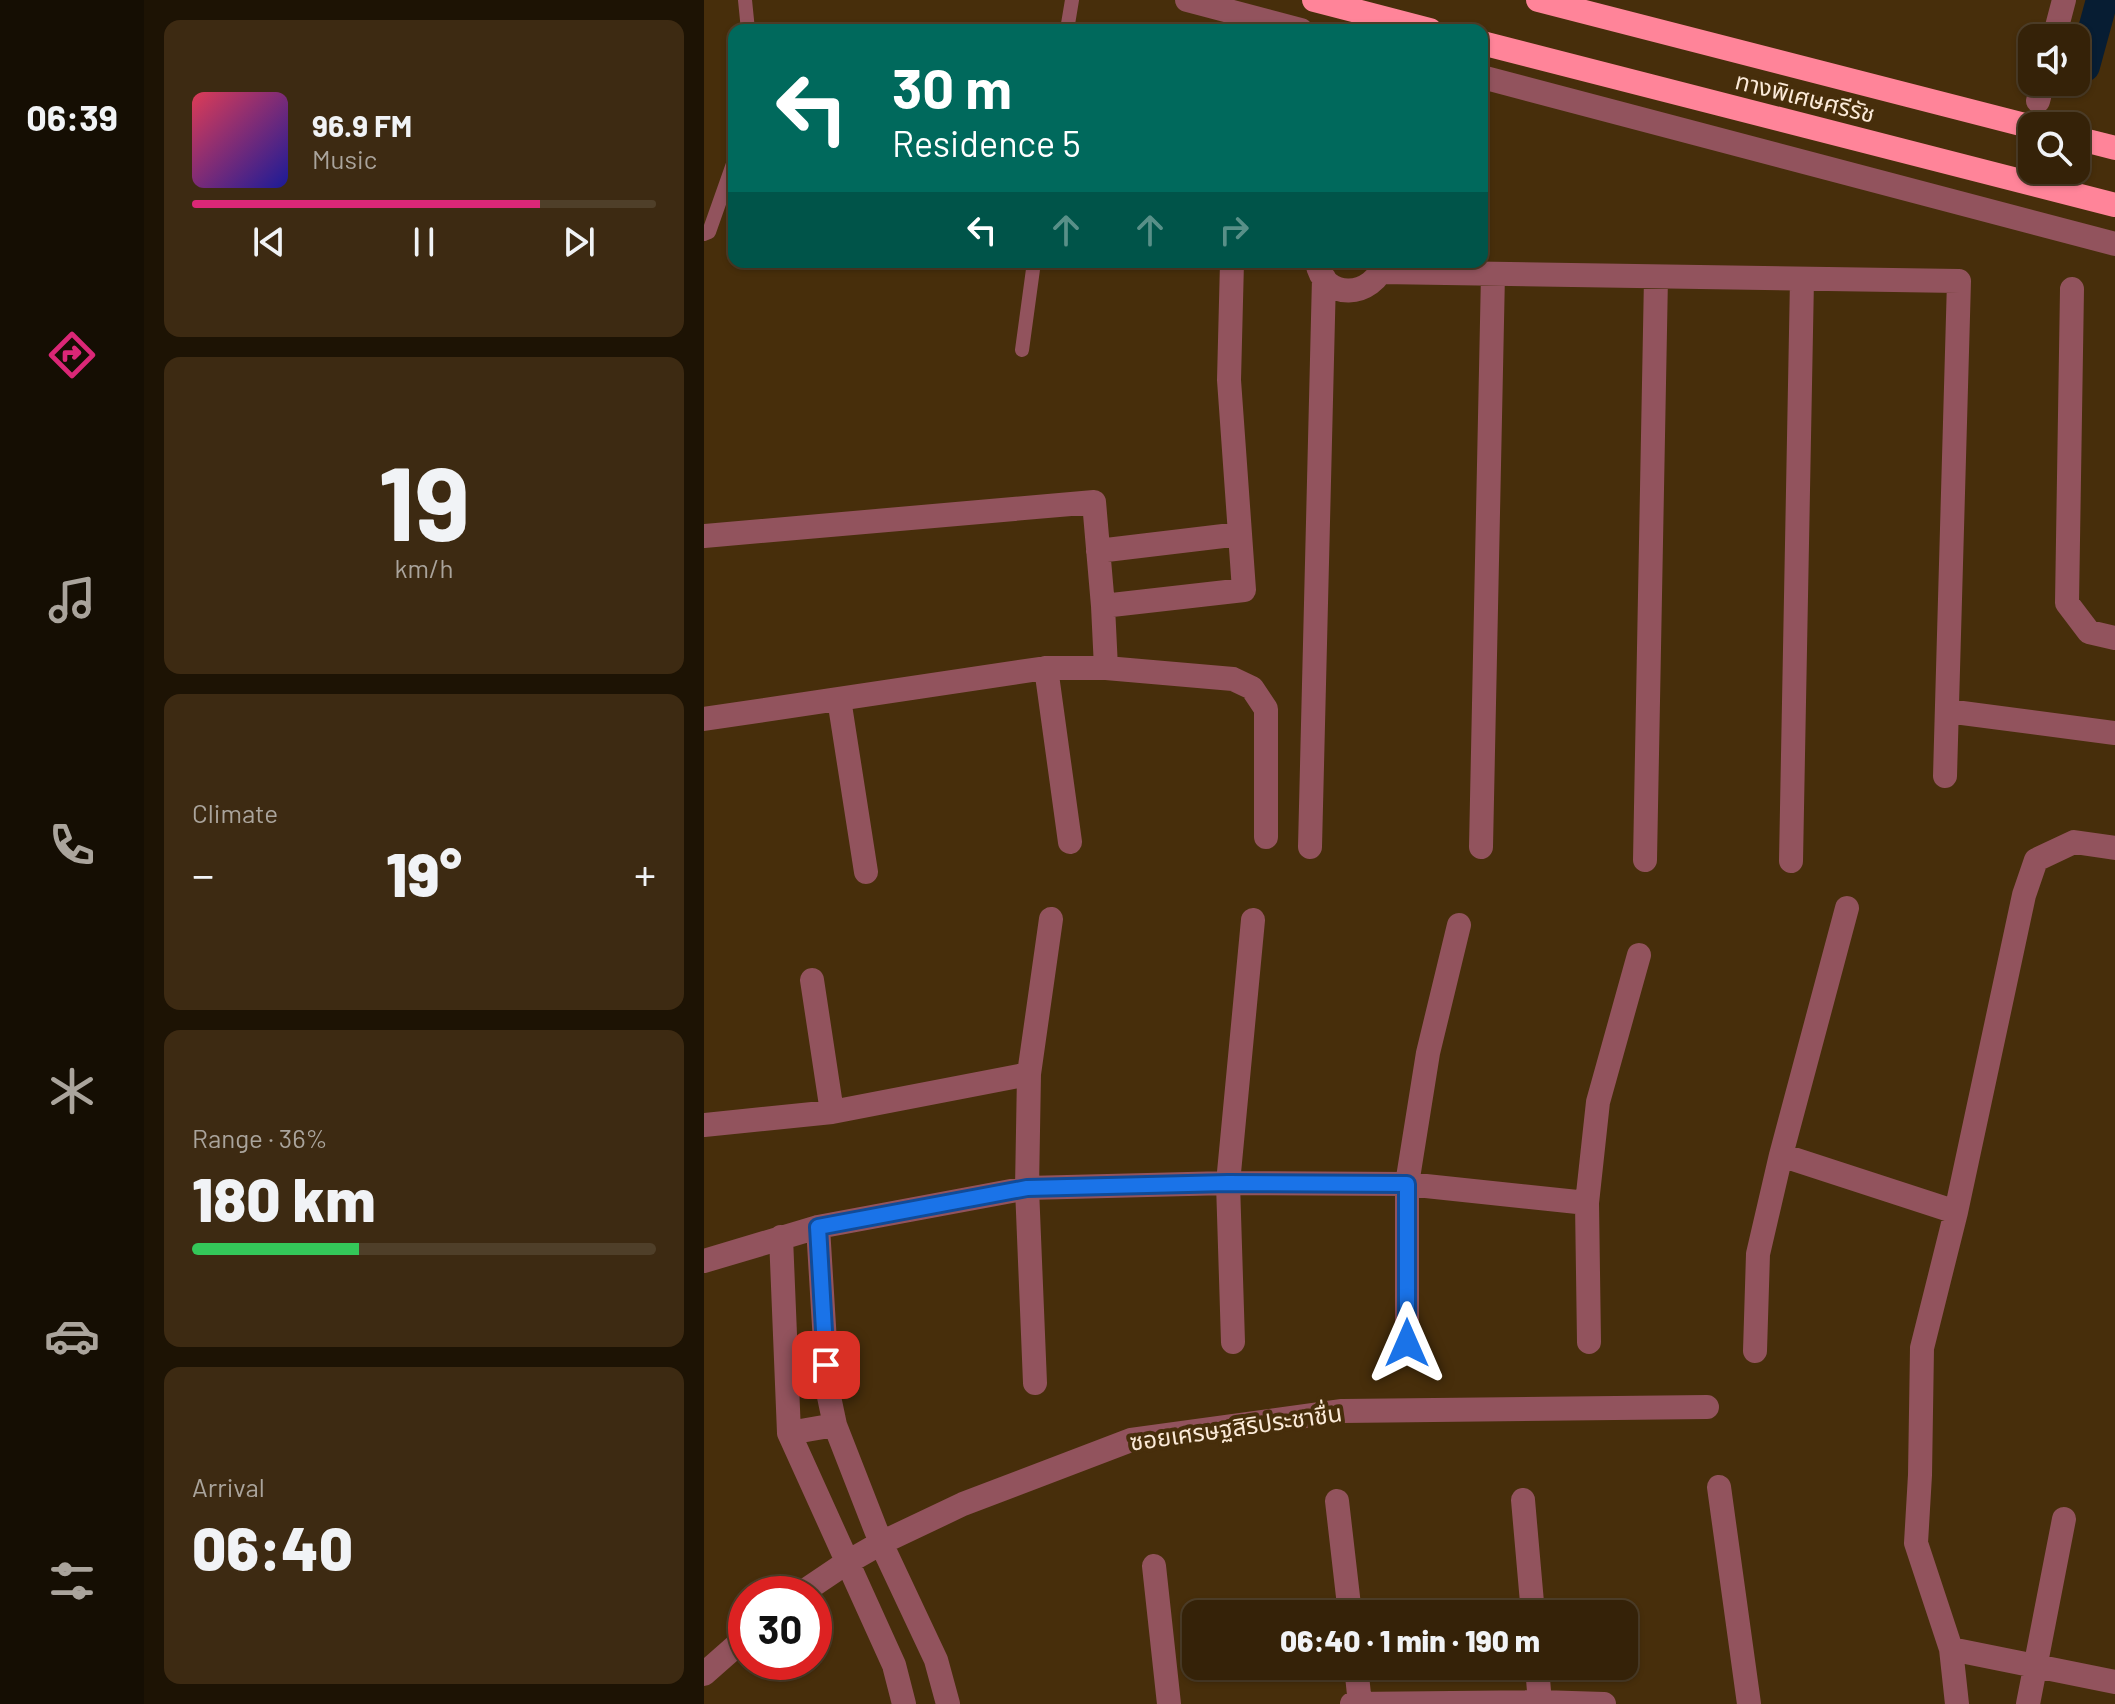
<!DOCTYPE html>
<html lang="en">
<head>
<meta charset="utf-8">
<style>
  :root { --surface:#352208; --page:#3d2a12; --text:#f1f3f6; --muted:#aaa49c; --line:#4f3f29; --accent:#db2777 }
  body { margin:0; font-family:Barlow,"Noto Sans Thai",sans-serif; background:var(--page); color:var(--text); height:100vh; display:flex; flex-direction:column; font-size:30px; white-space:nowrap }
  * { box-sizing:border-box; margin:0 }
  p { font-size:26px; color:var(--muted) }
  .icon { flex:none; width:44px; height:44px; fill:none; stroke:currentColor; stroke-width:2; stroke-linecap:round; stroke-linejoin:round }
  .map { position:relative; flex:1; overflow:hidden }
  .details { display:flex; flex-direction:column; gap:20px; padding:20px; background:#1d1304; width:560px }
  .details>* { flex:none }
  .top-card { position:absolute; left:24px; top:24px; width:760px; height:244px; border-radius:16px; box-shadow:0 2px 6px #0004,0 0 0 2px var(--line); background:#00695c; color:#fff; overflow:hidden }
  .fabs { position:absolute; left:1314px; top:24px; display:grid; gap:16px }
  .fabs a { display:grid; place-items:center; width:72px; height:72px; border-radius:16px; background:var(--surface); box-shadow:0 2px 6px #0004,0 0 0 2px var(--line); font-size:40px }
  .speed { position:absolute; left:24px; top:1576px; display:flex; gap:16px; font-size:40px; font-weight:700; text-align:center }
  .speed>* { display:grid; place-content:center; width:104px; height:104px; border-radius:50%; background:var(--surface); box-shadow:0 2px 6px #0004,0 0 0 2px var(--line); line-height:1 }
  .speed .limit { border:12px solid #d22; background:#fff; color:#111 }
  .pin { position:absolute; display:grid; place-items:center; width:68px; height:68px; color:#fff; margin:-34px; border-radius:16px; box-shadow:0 4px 12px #0006 }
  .me { position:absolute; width:88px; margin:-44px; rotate:0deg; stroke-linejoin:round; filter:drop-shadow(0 0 6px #0008) }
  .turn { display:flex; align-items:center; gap:28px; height:168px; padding:0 32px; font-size:36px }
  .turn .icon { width:104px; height:104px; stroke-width:2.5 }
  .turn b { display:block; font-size:56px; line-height:68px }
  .lanes { display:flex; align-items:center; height:76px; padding:0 32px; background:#0003; justify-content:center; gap:40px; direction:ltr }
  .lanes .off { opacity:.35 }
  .big { font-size:60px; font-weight:800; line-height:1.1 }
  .details .card { flex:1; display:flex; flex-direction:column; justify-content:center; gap:12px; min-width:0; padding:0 28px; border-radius:16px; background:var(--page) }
  .details .dial { align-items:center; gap:0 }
  .dial b { font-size:104px; line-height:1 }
  .song { display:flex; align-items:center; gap:24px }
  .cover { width:96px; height:96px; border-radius:12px; background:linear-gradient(135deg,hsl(350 70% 55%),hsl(240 70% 35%)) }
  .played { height:8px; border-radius:4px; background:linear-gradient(90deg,var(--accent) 75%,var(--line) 75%) }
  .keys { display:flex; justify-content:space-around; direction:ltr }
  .heat { display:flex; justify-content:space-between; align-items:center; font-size:44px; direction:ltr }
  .charge { height:12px; border-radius:6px; background:linear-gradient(90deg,#34c759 36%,var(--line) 0) }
  .trip { position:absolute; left:478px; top:1600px; width:456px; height:80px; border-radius:16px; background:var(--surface); box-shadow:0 2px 6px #0004,0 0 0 2px var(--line); font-weight:800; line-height:80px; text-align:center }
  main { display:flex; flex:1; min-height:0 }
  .dock { display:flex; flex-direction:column; width:144px; justify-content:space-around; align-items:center; background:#150e03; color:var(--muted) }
  .dock .icon { width:56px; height:56px }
  .dock .current { color:var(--accent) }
  .dock b { font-size:36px; color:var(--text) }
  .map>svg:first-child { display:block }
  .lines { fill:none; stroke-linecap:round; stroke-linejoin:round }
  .canal { stroke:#071d33; stroke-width:32 }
  .lane { stroke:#92535d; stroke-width:14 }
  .street { stroke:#92535d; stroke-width:24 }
  .highway { stroke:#ff8499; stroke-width:24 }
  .route-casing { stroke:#114b97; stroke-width:20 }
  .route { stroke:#1a73e8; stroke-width:14 }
  .labels { text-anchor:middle; stroke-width:8; stroke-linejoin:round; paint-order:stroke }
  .street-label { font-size:24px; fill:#fbead8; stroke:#472e0b }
</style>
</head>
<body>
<main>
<nav class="dock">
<b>06:39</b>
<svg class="icon current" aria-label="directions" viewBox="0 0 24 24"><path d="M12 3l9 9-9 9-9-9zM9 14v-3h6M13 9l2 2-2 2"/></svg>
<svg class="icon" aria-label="music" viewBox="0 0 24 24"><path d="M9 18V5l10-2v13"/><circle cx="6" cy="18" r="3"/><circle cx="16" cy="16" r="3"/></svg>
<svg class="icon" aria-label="phone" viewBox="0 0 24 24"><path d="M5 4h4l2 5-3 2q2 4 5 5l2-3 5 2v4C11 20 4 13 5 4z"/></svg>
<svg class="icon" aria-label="climate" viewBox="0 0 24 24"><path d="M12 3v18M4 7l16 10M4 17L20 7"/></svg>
<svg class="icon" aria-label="car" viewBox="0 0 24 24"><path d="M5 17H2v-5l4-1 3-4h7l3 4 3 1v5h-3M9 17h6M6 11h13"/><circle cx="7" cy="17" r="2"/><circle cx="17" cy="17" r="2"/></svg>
<svg class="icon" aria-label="filters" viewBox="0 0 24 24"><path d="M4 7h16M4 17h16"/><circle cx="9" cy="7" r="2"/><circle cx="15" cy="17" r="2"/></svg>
</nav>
<section class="details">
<div class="card">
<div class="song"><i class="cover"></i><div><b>96.9 FM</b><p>Music</p></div></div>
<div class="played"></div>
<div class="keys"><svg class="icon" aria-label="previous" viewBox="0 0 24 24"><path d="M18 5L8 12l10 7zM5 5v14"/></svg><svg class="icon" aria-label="pause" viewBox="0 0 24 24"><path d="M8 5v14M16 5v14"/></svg><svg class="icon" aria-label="next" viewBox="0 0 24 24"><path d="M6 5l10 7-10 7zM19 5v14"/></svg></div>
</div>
<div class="card dial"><b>19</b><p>km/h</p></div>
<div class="card"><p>Climate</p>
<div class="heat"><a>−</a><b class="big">19°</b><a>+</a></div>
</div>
<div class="card"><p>Range · 36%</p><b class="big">180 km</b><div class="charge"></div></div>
<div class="card"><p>Arrival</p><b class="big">06:40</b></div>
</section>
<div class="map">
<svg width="1411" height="1704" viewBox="0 0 1411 1704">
  <rect width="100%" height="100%" fill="#472e0b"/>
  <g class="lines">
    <path class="canal" d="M1380,66L1398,0"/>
    <path class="lane" d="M41,0L44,30
      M363,30L368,0
      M0,234L5,232L30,161
      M318,350L330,262"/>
    <path class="street" d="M483,0L597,30
      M1350,38L1360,0
      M778,77L1411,244
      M1334,101L1339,82
      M613,262C619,301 669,299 681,262
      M677,272L1255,281L1241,776
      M1368,289L1363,603L1385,632L1411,638
      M0,536L390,502L399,606L402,668
      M394,551L536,534
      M399,606L540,590L525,380L528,262
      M342,668L366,842
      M135,699L162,872
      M1243,711L1411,733
      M0,719L342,668H402L529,679L548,688L562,709V837
      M606,847L620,278
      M777,847L789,274
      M941,860L952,277
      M1087,861L1098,279
      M108,980L128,1112
      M0,1125L128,1112L325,1074
      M1077,1155L1252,1212
      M114,1227L124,1392L131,1425L177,1543L232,1660L244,1704
      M77,1237L85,1433L190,1665L200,1704
      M0,1261L114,1227L323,1188L524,1183L703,1184L883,1203
      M529,1342L524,1183L549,920
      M885,1342L883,1203L894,1102L935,955
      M703,1343V1184L724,1053L755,925
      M1051,1351L1054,1254L1077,1155L1143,908
      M331,1383L323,1188L325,1074L347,919
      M85,1433L131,1425
      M1015,1487L1045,1704
      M819,1500L829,1614
      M633,1501L646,1614
      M450,1566L465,1704
      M96,1594L142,1563L177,1543L259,1504L427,1440L638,1411L1003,1407
      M1247,1649L1411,1682
      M652,1666L656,1704
      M833,1666L836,1704
      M0,1674L42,1637
      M648,1704L836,1702L900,1704
      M1253,1704L1247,1649L1212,1543L1216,1475L1218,1348L1252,1212L1320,895L1332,860L1370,842L1411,848
      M1324,1704L1360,1519"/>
    <path class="highway" d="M610,0L726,30
      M834,0L1328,127
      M778,43L1411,205
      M1372,138L1411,148"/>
  </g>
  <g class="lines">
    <defs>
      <path id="route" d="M122,1365L114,1227L323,1188L524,1183L703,1184V1343"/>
    </defs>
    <use href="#route" class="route-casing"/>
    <use href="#route" class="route"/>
  </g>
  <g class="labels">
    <g class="street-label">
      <text transform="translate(1101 98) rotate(14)" y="8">ทางพิเศษศรีรัช</text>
      <text transform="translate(532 1428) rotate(-8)" y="8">ซอยเศรษฐสิริประชาชื่น</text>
    </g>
  </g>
</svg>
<div class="fabs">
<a><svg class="icon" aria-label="sound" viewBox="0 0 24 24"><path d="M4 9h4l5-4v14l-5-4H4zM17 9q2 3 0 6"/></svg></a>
<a><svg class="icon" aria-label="search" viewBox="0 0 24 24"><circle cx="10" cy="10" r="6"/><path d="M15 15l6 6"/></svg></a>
</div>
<div class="speed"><div class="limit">30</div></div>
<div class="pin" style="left:122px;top:1365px;background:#d93025"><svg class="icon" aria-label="arrive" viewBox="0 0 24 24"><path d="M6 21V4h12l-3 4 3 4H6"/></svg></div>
<svg class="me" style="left:703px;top:1343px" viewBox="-20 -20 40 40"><path d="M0-17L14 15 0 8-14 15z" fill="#1a73e8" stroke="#fff" stroke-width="4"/></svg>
<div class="trip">06:40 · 1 min · 190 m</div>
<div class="top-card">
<div class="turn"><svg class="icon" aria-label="left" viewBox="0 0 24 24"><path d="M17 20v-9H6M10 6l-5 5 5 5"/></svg><div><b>30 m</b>Residence 5</div></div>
<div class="lanes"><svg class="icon" aria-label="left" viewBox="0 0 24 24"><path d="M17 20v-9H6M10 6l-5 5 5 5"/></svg><svg class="icon off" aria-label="ahead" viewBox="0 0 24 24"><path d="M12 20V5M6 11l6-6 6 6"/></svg><svg class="icon off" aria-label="ahead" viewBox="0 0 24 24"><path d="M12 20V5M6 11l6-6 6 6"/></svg><svg class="icon off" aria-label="right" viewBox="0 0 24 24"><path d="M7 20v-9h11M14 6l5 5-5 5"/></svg></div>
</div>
</div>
</main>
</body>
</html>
